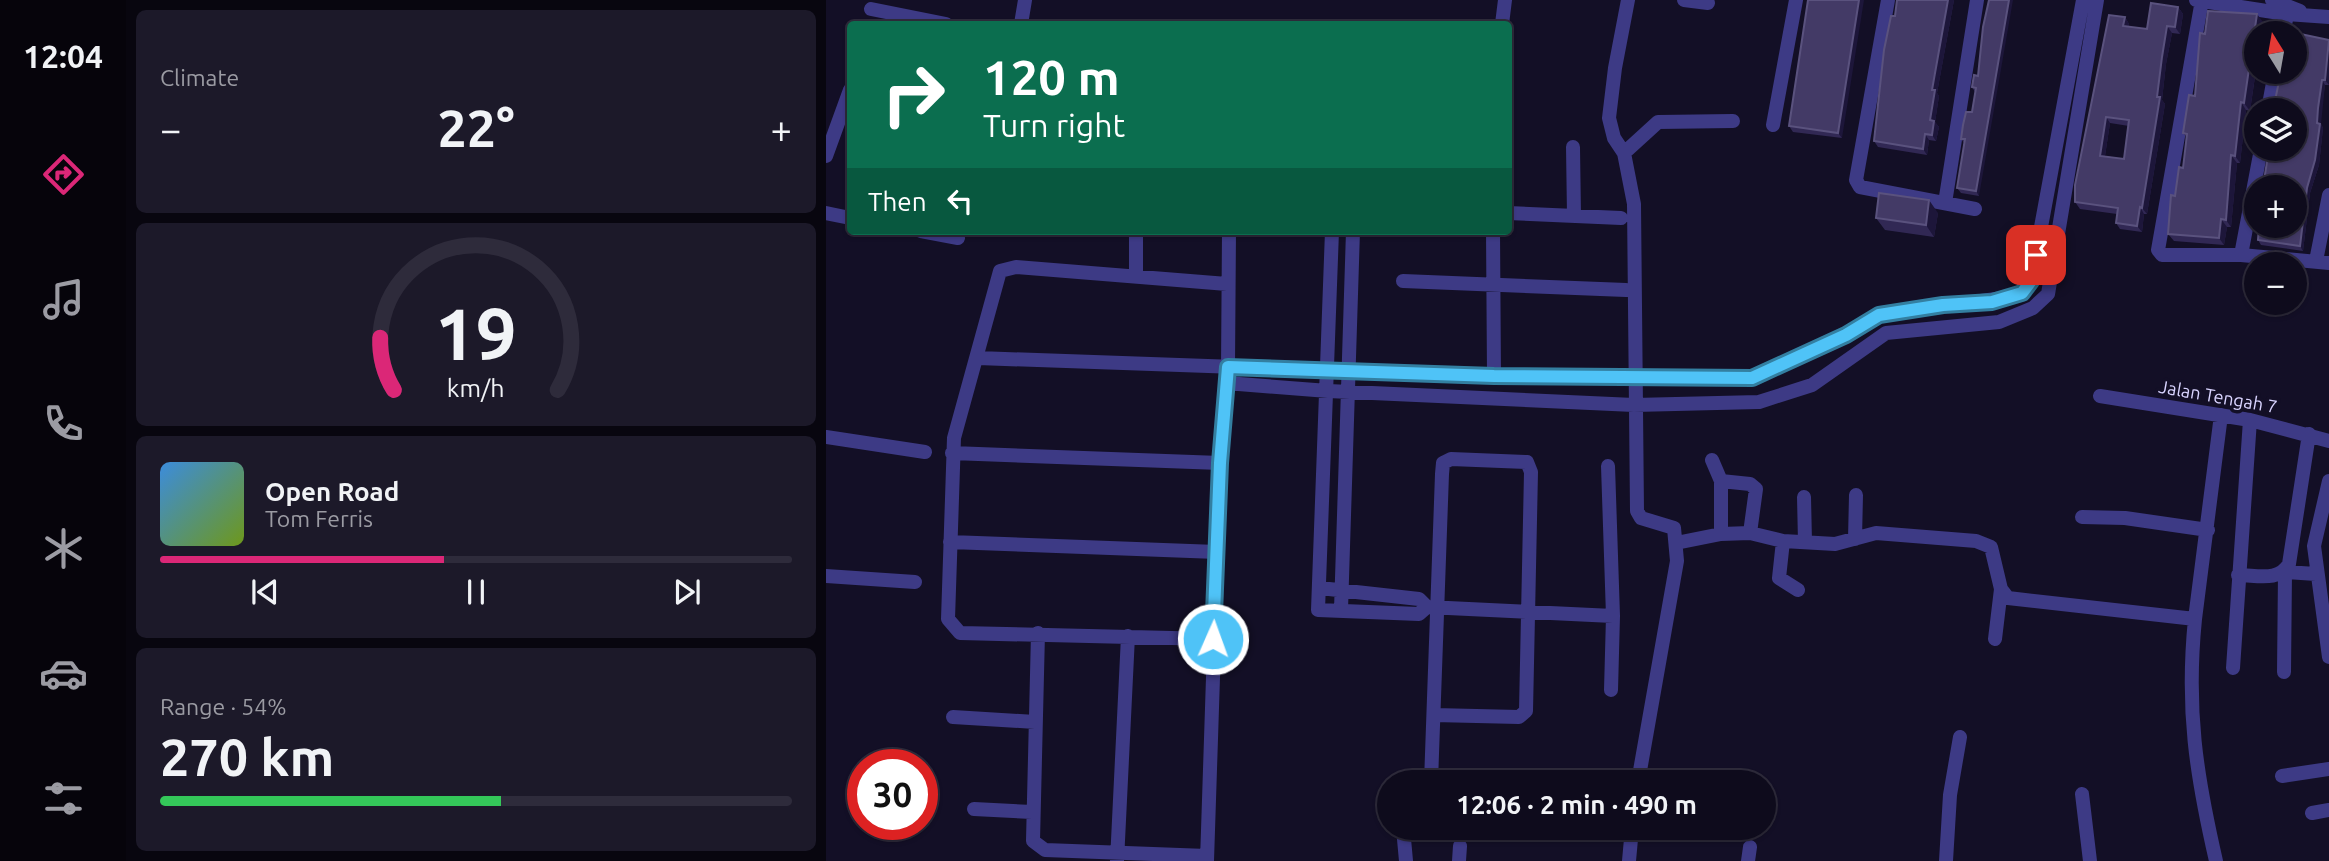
<!DOCTYPE html>
<html lang="en">
<head>
<meta charset="utf-8">
<style>
  :root { --surface:#0e0b1c; --page:#1c1929; --text:#f1f3f6; --muted:#9b9ba3; --line:#2e2b3b; --accent:#db2777 }
  body { margin:0; font-family:Ubuntu,sans-serif; background:var(--page); color:var(--text); height:100vh; display:flex; flex-direction:column; font-size:26px; white-space:nowrap }
  * { box-sizing:border-box; margin:0 }
  p { font-size:23px; color:var(--muted) }
  .icon { flex:none; width:38px; height:38px; fill:none; stroke:currentColor; stroke-width:2; stroke-linecap:round; stroke-linejoin:round }
  .map { position:relative; flex:1; overflow:hidden }
  .panel { display:flex; flex-direction:column; gap:10px; padding:10px; background:#08060f; width:700px }
  .panel>* { flex:none }
  .hud { position:absolute; left:21px; top:21px; width:665px; height:214px; border-radius:7px; box-shadow:0 2px 5px #0004,0 0 0 2px var(--line); background:#0b6e4f; color:#fff; overflow:hidden }
  .needle { width:46px; rotate:349deg }
  .buttons { position:absolute; left:1418px; top:21px; display:grid; gap:14px }
  .buttons a { display:grid; place-items:center; width:63px; height:63px; border-radius:50%; background:var(--surface); box-shadow:0 2px 5px #0004,0 0 0 2px var(--line); font-size:35px }
  .speed { position:absolute; left:21px; top:749px; display:flex; gap:14px; font-size:35px; font-weight:700; text-align:center }
  .speed>* { display:grid; place-content:center; width:91px; height:91px; border-radius:50%; background:var(--surface); box-shadow:0 2px 5px #0004,0 0 0 2px var(--line); line-height:1 }
  .speed .limit { border:10px solid #d22; background:#fff; color:#111 }
  .pin { position:absolute; display:grid; place-items:center; width:60px; height:60px; color:#fff; margin:-30px; border-radius:14px; box-shadow:0 4px 10px #0006 }
  .me { position:absolute; width:77px; margin:-38px; rotate:2deg; stroke-linejoin:round; filter:drop-shadow(0 0 5px #0008) }
  .turn { display:flex; align-items:center; gap:24px; height:147px; padding:0 21px; font-size:32px }
  .turn .icon { width:91px; height:91px; stroke-width:2.5 }
  .turn b { display:block; font-size:49px; line-height:60px }
  .then { display:flex; align-items:center; height:66px; padding:0 21px; background:#0003; gap:14px; font-size:26px }
  .big { font-size:52px; font-weight:700; line-height:1.1 }
  .panel .card { flex:1; display:flex; flex-direction:column; justify-content:center; gap:10px; min-width:0; padding:0 24px; border-radius:10px; background:var(--page) }
  .panel .dial { align-items:center; gap:0 }
  .dial svg { height:182px; overflow:visible; fill:none; stroke:var(--line); stroke-width:7; stroke-linecap:round; text-anchor:middle }
  .dial text { fill:var(--text); stroke:none }
  .song { display:flex; align-items:center; gap:21px }
  .cover { width:84px; height:84px; border-radius:10px; background:linear-gradient(135deg,hsl(210 70% 55%),hsl(80 70% 35%)) }
  .played { height:7px; border-radius:4px; background:linear-gradient(90deg,var(--accent) 45%,var(--line) 45%) }
  .keys { display:flex; justify-content:space-around; direction:ltr }
  .heat { display:flex; justify-content:space-between; align-items:center; font-size:38px; direction:ltr }
  .charge { height:10px; border-radius:5px; background:linear-gradient(90deg,#34c759 54%,var(--line) 0) }
  .trip { position:absolute; left:551px; top:770px; width:399px; height:70px; border-radius:35px; background:var(--surface); box-shadow:0 2px 5px #0004,0 0 0 2px var(--line); font-weight:700; line-height:70px; text-align:center }
  main { display:flex; flex:1; min-height:0 }
  .menu { display:flex; flex-direction:column; width:126px; justify-content:space-around; align-items:center; background:#06040b; color:var(--muted) }
  .menu .icon { width:49px; height:49px }
  .menu .selected { color:var(--accent) }
  .menu b { font-size:32px; color:var(--text) }
  .map>svg:first-child { display:block }
  .lines { fill:none; stroke-linecap:round; stroke-linejoin:round }
  .minor { stroke:#3d3a85; stroke-width:14 }
  .wall { fill:#312854; fill-rule:evenodd }
  .shaded-wall { fill:#1d163a }
  .building { fill:#433a66; stroke:#5a527e; stroke-width:2; fill-rule:evenodd }
  .route-casing { stroke:#337fa1; stroke-width:18 }
  .route { stroke:#4fc3f7; stroke-width:12 }
  .labels { text-anchor:middle; stroke-width:7; stroke-linejoin:round; paint-order:stroke }
  .street-label { font-size:18px; fill:#d9d4ff; stroke:#130f26 }
</style>
</head>
<body>
<main>
<nav class="menu">
<b>12:04</b>
<svg class="icon selected" aria-label="directions" viewBox="0 0 24 24"><path d="M12 3l9 9-9 9-9-9zM9 14v-3h6M13 9l2 2-2 2"/></svg>
<svg class="icon" aria-label="music" viewBox="0 0 24 24"><path d="M9 18V5l10-2v13"/><circle cx="6" cy="18" r="3"/><circle cx="16" cy="16" r="3"/></svg>
<svg class="icon" aria-label="phone" viewBox="0 0 24 24"><path d="M5 4h4l2 5-3 2q2 4 5 5l2-3 5 2v4C11 20 4 13 5 4z"/></svg>
<svg class="icon" aria-label="climate" viewBox="0 0 24 24"><path d="M12 3v18M4 7l16 10M4 17L20 7"/></svg>
<svg class="icon" aria-label="car" viewBox="0 0 24 24"><path d="M5 17H2v-5l4-1 3-4h7l3 4 3 1v5h-3M9 17h6M6 11h13"/><circle cx="7" cy="17" r="2"/><circle cx="17" cy="17" r="2"/></svg>
<svg class="icon" aria-label="filters" viewBox="0 0 24 24"><path d="M4 7h16M4 17h16"/><circle cx="9" cy="7" r="2"/><circle cx="15" cy="17" r="2"/></svg>
</nav>
<section class="panel">
<div class="card"><p>Climate</p>
<div class="heat"><a>−</a><b class="big">22°</b><a>+</a></div>
</div>
<div class="card dial"><svg viewBox="0 0 100 80">
<path d="M14 69A42 42 0 1 1 86 69"/>
<path d="M14 69A42 42 0 0 1 8 46" stroke="#db2777"/>
<text x="50" y="56" font-size="32" font-weight="700">19</text>
<text x="50" y="72" font-size="11">km/h</text>
</svg></div>
<div class="card">
<div class="song"><i class="cover"></i><div><b>Open Road</b><p>Tom Ferris</p></div></div>
<div class="played"></div>
<div class="keys"><svg class="icon" aria-label="previous" viewBox="0 0 24 24"><path d="M18 5L8 12l10 7zM5 5v14"/></svg><svg class="icon" aria-label="pause" viewBox="0 0 24 24"><path d="M8 5v14M16 5v14"/></svg><svg class="icon" aria-label="next" viewBox="0 0 24 24"><path d="M6 5l10 7-10 7zM19 5v14"/></svg></div>
</div>
<div class="card"><p>Range · 54%</p><b class="big">270 km</b><div class="charge"></div></div>
</section>
<div class="map">
<svg width="1503" height="861" viewBox="0 0 1503 861">
  <rect width="100%" height="100%" fill="#130f26"/>
  <g class="lines">
    <path class="minor" d="M802,0L789,68L783,118L788,138L798,153L808,204L811,511L815,518L848,528L851,561L812,782
      M858,0L882,3
      M1062,0L1030,180L1034,187L1149,209
      M1370,0L1460,14L1503,17
      M1376,0L1332,250L1336,255H1415L1503,263
      M1446,0L1474,11
      M45,9L120,24
      M195,24L199,0
      M676,24L679,0
      M1457,33L1463,7
      M1442,110L1449,72
      M947,125L970,0
      M747,147L748,216
      M798,153L832,122L907,121
      M0,156L24,90
      M1119,203L1151,0
      M0,213L24,218
      M682,213L795,218
      M95,231L132,238
      M506,231L492,610L593,614L601,607
      M667,231L668,376
      M1415,255L1435,149
      M1490,261L1503,195
      M310,276V231
      M577,281L800,290
      M152,358L668,376L926,378L1020,335L1053,315L1184,297L1196,293L1205,281L1257,0
      M400,383L502,391L808,405L933,402L986,385L1060,333L1173,322L1207,308L1222,294L1271,0
      M1274,396L1424,420L1503,441
      M0,437L99,452
      M126,453L394,463
      M886,460L895,481L924,484L930,489L924,533
      M782,466L787,616L785,690
      M1503,481L1488,546L1503,657
      M978,497L979,542
      M1256,517L1299,518L1382,530
      M895,534V481
      M1029,539L1030,495
      M957,541L953,578L972,590
      M124,542L391,552
      M850,543L895,534L924,533L957,541L1009,544L1050,533L1150,541L1165,547L1175,589L1182,598L1369,619C1360,709 1370,774 1390,861
      M1412,575C1431,575 1453,582 1463,564L1483,434
      M0,576L89,582
      M494,588L593,599L601,607L787,616
      M515,610L527,231
      M1369,619L1395,415
      M212,633L207,841L219,850L381,856
      M387,639L134,633L122,619L128,438L174,271L190,267L401,284
      M1169,639L1175,589
      M1407,668L1424,420
      M1458,672L1459,572L1490,574
      M127,717L209,722
      M1456,776L1503,769
      M605,782L616,474L617,463L625,459L701,462L705,472L700,711L693,717L608,715
      M1256,794L1264,861
      M148,809L206,812
      M1486,813L1503,810
      M578,839L580,861
      M291,861L302,636
      M381,861L394,463L402,367L403,231
      M633,861L634,846
      M803,861L806,828
      M922,861L924,847
      M1120,861L1124,795L1134,737"/>
  </g>
  <path class="wall" d="M982,0L1016,138L967,132L963,126Z
    M1071,0H1128L1111,93L1113,96L1109,122L1113,127L1110,141L1103,140L1101,155L1052,147L1048,141Z
    M1352,7L1357,14L1354,34L1346,33L1340,64L1336,100L1339,104L1321,214H1318L1316,232L1294,229L1290,223L1291,214L1254,209L1249,202L1299,17L1303,24V27L1321,29ZM1284,123L1303,126L1298,159L1279,156Z
    M1437,22L1424,111L1420,110L1414,163H1411L1405,227H1401L1398,245L1348,241L1342,234L1349,196L1357,168L1361,138L1357,133L1369,96L1379,34Z
    M1503,40V85H1499L1495,113V124L1497,128L1493,165L1484,193L1477,251L1435,245L1432,240Z
    M1152,76L1153,196L1135,193L1131,188L1138,143L1135,139L1146,112L1149,92L1146,87Z
    M1112,213L1108,237L1059,230L1050,218Z"/>
  <path class="shaded-wall" d="M1033,0H1038L1016,138L1012,133Z
    M1122,0H1128L1111,93L1113,96L1109,122L1113,127L1110,141L1106,135L1104,120L1106,90Z
    M1183,0H1187L1153,196L1150,191Z
    M1352,7L1357,14L1354,34L1349,27Z
    M1431,14L1437,22L1435,33H1430V69L1424,111L1418,103Z
    M1299,17L1303,24L1302,33L1297,26Z
    M1341,26L1346,33L1340,64L1336,100L1339,104L1321,214L1316,208L1336,57Z
    M1503,40V85L1499,80Z
    M1496,80L1499,85L1495,124L1497,128L1493,165L1484,193L1477,251L1474,246Z
    M1415,102L1420,110L1414,163L1409,156Z
    M1280,117L1284,123L1278,162L1274,156Z
    M1099,134L1103,140L1101,155L1097,149Z
    M1405,155L1411,163L1405,227L1400,220Z
    M1103,200L1112,213L1108,237L1100,225Z
    M1314,207L1318,214L1316,232L1311,226Z
    M1395,219L1401,227L1398,245L1393,238Z"/>
  <path class="building" d="M982,0H1033L1012,133L963,126Z
    M1071,0H1122L1106,90H1109L1104,120L1108,121L1106,135L1099,134L1097,149L1048,141L1058,50L1065,16H1069Z
    M1163,0H1183L1150,191L1131,188L1139,139H1135L1137,125L1140,112H1146L1150,88L1146,87L1148,75L1152,76L1157,27Z
    M1325,3L1352,7L1349,27L1341,26L1336,57L1331,97H1334L1316,208L1314,207L1311,226L1290,223L1292,208L1249,202V185L1283,15L1299,17L1297,26L1321,29ZM1280,117L1303,120L1298,159L1274,156Z
    M1382,11L1431,14L1418,103L1415,102L1409,156L1405,155L1400,220L1395,219L1393,238L1342,234L1345,195L1349,196L1353,167L1357,168L1361,134L1357,133L1363,95L1369,96L1374,33L1379,34Z
    M1465,32L1503,40L1499,80H1496L1492,108L1491,123L1494,124L1489,160L1481,188L1474,246L1432,240L1433,226H1468V187H1437L1443,149H1468V110H1447L1455,72H1468V33H1464Z
    M1053,193L1103,200L1100,225L1050,218Z"/>
  <g class="lines">
    <defs>
      <path id="route" d="M387,639L394,463L402,367L668,376L926,378L1020,335L1053,315L1117,305L1166,302L1196,293L1205,281L1210,255"/>
    </defs>
    <use href="#route" class="route-casing"/>
    <use href="#route" class="route"/>
  </g>
  <g class="labels">
    <g class="street-label">
      <text transform="translate(1392 397) rotate(10)" y="6">Jalan Tengah 7</text>
    </g>
  </g>
</svg>
<div class="buttons">
<a><svg class="needle" viewBox="-14 -14 28 28"><path d="M0-13l5 13h-10z" fill="#e53935"/><path d="M0 13l5-13h-10z" fill="#9b9ba3"/></svg></a>
<a><svg class="icon" aria-label="layers" viewBox="0 0 24 24"><path d="M12 4l9 5-9 5-9-5zM3 14l9 5 9-5"/></svg></a>
<a>+</a>
<a>−</a>
</div>
<div class="speed"><div class="limit">30</div></div>
<div class="pin" style="left:1210px;top:255px;background:#d93025"><svg class="icon" aria-label="arrive" viewBox="0 0 24 24"><path d="M6 21V4h12l-3 4 3 4H6"/></svg></div>
<svg class="me" style="left:387px;top:639px" viewBox="-20 -20 40 40"><circle r="17" fill="#4fc3f7" stroke="#fff" stroke-width="3"/><path d="M0-11L8 9 0 5-8 9z" fill="#fff"/></svg>
<div class="trip">12:06 · 2 min · 490 m</div>
<div class="hud">
<div class="turn"><svg class="icon" aria-label="right" viewBox="0 0 24 24"><path d="M7 20v-9h11M14 6l5 5-5 5"/></svg><div><b>120 m</b>Turn right</div></div>
<div class="then">Then<svg class="icon" aria-label="left" viewBox="0 0 24 24"><path d="M17 20v-9H6M10 6l-5 5 5 5"/></svg></div>
</div>
</div>
</main>
</body>
</html>
